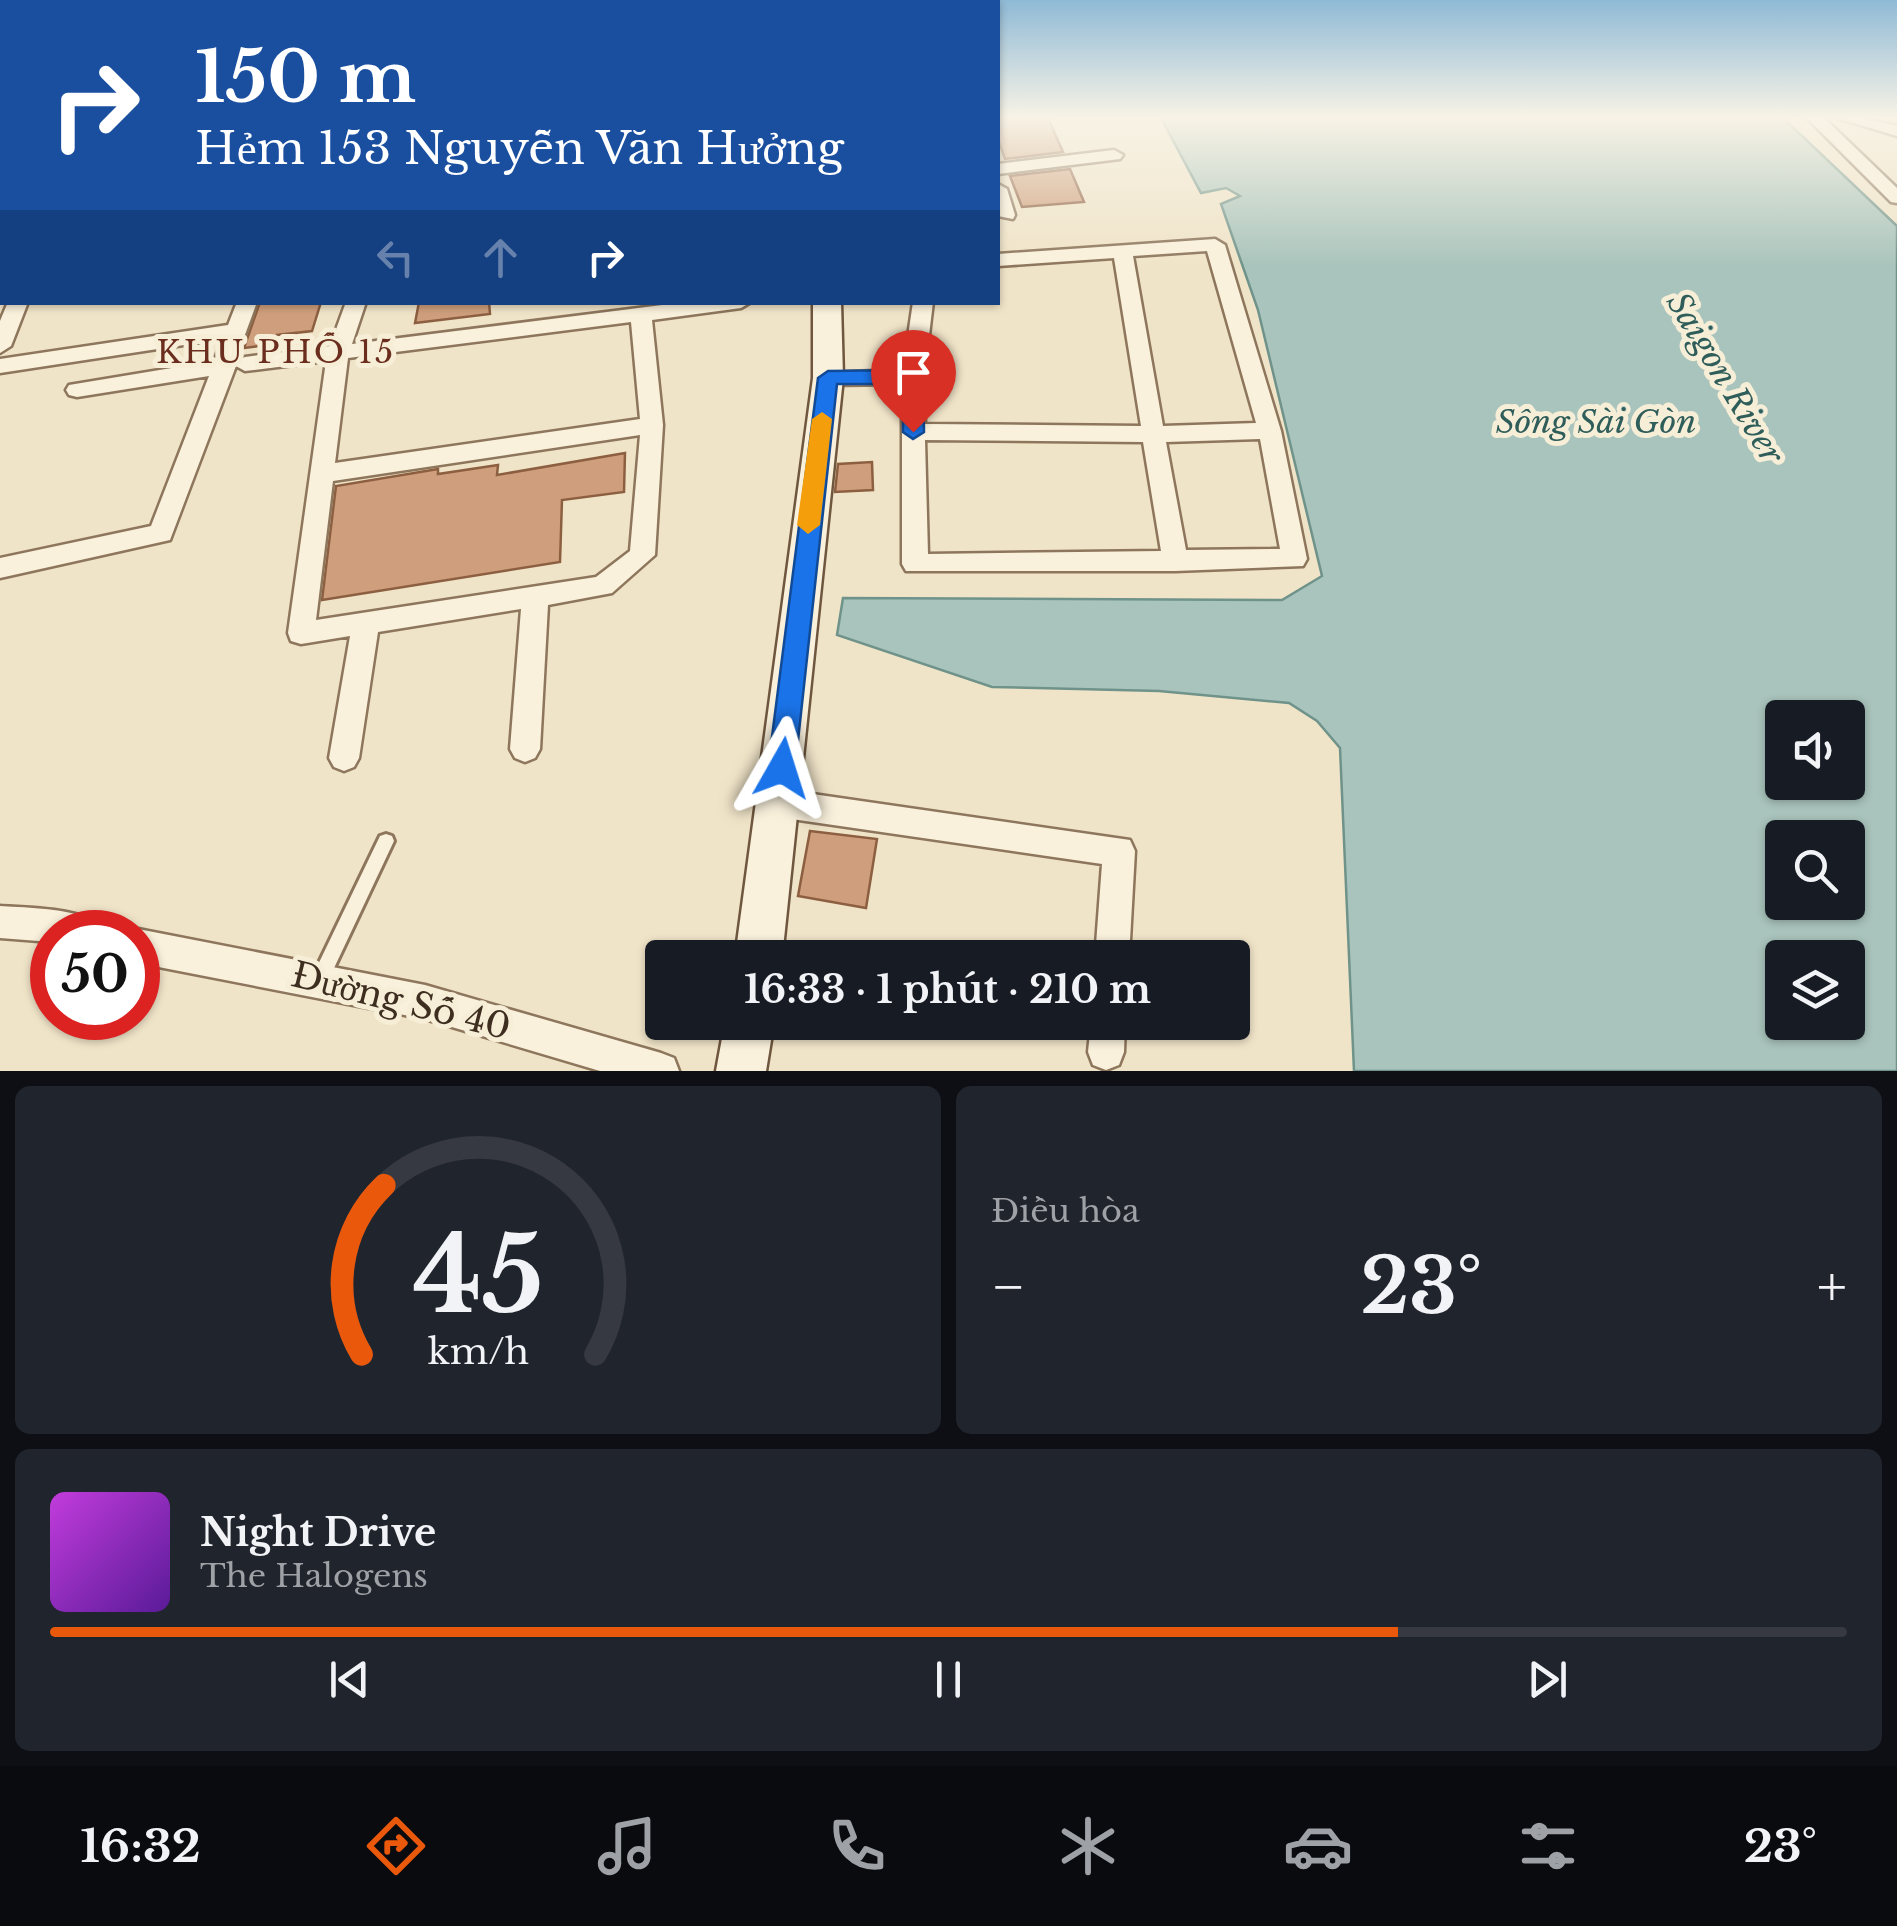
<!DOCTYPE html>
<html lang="vi">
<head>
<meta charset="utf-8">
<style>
  :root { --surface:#171b24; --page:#20242c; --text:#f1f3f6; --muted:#9ea1a6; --line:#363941; --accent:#ea580c }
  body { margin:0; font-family:"Libre Baskerville",serif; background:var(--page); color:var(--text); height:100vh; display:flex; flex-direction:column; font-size:38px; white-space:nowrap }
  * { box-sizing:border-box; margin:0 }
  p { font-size:32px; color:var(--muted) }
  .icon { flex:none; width:55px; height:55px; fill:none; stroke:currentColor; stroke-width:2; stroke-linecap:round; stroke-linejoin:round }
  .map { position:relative; height:1071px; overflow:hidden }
  .sheet { display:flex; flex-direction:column; gap:15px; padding:15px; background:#0d0f14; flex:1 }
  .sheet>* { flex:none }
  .top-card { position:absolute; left:0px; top:0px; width:1000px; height:305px; box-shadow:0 2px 8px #0004; background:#1a4fa0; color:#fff; overflow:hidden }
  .tools { position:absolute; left:1765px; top:700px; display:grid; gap:20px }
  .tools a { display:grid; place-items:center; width:100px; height:100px; border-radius:10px; background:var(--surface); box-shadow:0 2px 8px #0004; font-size:50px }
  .speed { position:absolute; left:30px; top:910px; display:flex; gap:20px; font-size:50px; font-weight:700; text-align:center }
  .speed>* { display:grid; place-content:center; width:130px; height:130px; border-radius:50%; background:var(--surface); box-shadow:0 2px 8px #0004; line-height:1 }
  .speed .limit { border:15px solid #d22; background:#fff; color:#111 }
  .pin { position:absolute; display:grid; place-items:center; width:85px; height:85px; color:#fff; margin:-102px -42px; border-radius:50% 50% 50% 0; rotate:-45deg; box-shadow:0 0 10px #0007 }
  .pin .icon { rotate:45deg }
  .me { position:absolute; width:110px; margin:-55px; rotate:6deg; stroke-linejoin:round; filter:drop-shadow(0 0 8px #0008) }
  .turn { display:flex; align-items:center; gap:35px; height:210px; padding:0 30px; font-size:45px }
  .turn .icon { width:130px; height:130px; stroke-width:2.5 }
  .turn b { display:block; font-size:70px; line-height:85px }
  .lanes { display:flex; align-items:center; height:95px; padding:0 30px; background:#0003; justify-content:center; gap:50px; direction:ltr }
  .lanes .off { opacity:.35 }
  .big { font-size:75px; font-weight:700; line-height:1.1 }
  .sheet .widget { flex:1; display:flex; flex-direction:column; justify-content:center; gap:15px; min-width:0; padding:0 35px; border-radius:15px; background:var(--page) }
  .sheet .dial { align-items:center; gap:0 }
  .dial svg { height:260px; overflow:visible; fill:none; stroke:var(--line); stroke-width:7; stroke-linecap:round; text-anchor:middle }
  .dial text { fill:var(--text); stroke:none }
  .song { display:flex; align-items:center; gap:30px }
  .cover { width:120px; height:120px; border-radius:15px; background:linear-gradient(135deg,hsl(290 70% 55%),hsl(270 70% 35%)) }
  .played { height:10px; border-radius:5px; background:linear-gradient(90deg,var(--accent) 75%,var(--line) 75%) }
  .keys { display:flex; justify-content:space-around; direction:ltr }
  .heat { display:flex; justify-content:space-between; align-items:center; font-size:55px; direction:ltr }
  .sheet .tiles { flex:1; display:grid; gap:15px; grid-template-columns:1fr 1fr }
  .widget:last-child { grid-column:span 2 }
  .trip { position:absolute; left:645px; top:940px; width:605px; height:100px; border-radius:10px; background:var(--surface); box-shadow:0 2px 8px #0004; font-weight:700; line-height:100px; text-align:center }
  .tab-bar { display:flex; height:160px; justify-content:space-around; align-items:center; background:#090b0e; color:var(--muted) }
  .tab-bar .icon { width:70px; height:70px }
  .tab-bar .selected { color:var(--accent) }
  .tab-bar b { font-size:45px; color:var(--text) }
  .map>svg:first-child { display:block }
  .water { fill:#a9c4bc; stroke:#6f938a; stroke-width:2.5; fill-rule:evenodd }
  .building { fill:#cf9f7d; stroke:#8d5f41; stroke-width:2.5 }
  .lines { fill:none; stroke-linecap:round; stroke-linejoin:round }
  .service-casing { stroke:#8d765c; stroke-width:6 }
  .minor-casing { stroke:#8d765c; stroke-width:5 }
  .secondary-casing { stroke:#6f573f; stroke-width:5 }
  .service { fill:#faf1dc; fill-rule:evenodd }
  .minor { fill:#faf1dc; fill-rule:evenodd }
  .secondary { fill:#faf1dc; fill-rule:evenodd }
  .route { fill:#1a73e8; stroke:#114b97; stroke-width:2.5 }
  .slow { fill:#f59e0b }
  .labels { text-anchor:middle; stroke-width:10; stroke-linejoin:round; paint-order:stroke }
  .neighbourhood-label { font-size:32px; letter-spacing:2.5px; fill:#6b2e1e; stroke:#f7eed8 }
  .water-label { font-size:32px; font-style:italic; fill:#2f5d5a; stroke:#f7eed8 }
  .near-street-label { font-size:35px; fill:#3d2e20; stroke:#f7eed8 }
</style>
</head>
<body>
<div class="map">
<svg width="1897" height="1071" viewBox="0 0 1897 1071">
  <rect width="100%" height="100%" fill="#f0e4c8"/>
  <path class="water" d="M1160,116H1781L1897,226V1071H1354L1340,748L1317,721L1289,703L1159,691L992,687L837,635L843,598L1282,600L1322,576L1258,310L1221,204L1240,196L1226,188L1201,193ZM1782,718H1848V782H1782ZM1782,838H1848V902H1782ZM1782,958H1848V1022H1782Z"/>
  <path class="building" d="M998,116H1047L1063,152L1005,159L998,139Z
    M1070,169L1084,202L1022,207L1010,176Z
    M260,302H321L312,331L277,335L274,344L244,348Z
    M419,302H489L490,314L415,323Z
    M625,453L624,492L562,500L560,562L322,600L336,486L438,469V474L498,465L497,475Z
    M872,462L873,490L835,492L838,464Z
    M810,831L877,839L866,908L798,896Z"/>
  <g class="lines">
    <defs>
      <path id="service" d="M386,834L392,836L394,841L326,985L320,987L314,985L312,979L314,973L380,836Z"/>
      <path id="minor" d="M1805,116H1822L1897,188V203L1891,202Z
        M1831,116H1857L1897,126V136Z
        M1114,150L1123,155L1120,159L998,174V164Z
        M998,184L1007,189L1015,215L1013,219L998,216Z
        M0,221L2,222V233H0Z
        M1215,239L1225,245L1281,431L1307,559L1303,566L1175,571H906L902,564V384L828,385L820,383L817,378L820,373L903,370L913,302H933L924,377L925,424L1141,426L1114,258L998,266V254ZM1207,251L1256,423L1163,426L1133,256ZM1260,439L1280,549L1186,550L1166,442ZM925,440L1143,442L1161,551L928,554Z
        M8,302H28L11,346L0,353V321Z
        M237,302H257L235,362L245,357L330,346L346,302H366L352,344L686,302H751L741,308L652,320L663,425L655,555L612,593L548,605L540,749L535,758L525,762L515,758L510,749L521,609L378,632L359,758L354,767L344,771L334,767L329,758L350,636L301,644L291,641L288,633L326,361L245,371L236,366L170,540L0,578V558L151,526L209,376L77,397L69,395L66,390L69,385L214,361L223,339L0,373V359L228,325ZM631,322L640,419L335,463L348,358ZM640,435L630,551L596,577L316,620L333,481Z
        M778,789L1130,840L1135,851L1129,958H1095L1102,864L778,817L767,813L763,803L767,793Z
        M0,906C32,908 64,908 94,920L99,932H52V942L0,938Z
        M138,929L425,985L661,1053L674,1058L679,1071H600L425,1019L138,963V932H130Z
        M1091,1022H1125L1124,1052L1119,1065L1106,1070L1093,1065L1088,1052Z"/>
      <path id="secondary" d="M813,302H841L843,378L782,958H735L813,378Z
        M725,1022H774L766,1071H716Z"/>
    </defs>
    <use href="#service" class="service-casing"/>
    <use href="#minor" class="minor-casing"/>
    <use href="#secondary" class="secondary-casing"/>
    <use href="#service" class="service"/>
    <use href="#minor" class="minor"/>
    <use href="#secondary" class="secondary"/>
  </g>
  <linearGradient id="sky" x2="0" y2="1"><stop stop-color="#8fbad6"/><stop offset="0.44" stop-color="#f8f3e6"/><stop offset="1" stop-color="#f8f3e6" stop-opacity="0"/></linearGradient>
  <rect width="1897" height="266" fill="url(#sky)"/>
  <path class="route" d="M913,370L923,377L924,432L913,439L903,432V384H837L795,768L791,776L782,780L772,776L768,768L818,378L828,371Z"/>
  <path class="slow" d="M822,412L832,419L820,525L808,534L797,525L812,419Z"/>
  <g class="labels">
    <g class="neighbourhood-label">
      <text x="276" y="363">KHU PHỐ 15</text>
    </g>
    <g class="water-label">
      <text transform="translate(1725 378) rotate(59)" y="11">Saigon River</text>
      <text x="1596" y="433">Sông Sài Gòn</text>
    </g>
    <g class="near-street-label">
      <text transform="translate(401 1001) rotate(14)" y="12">Đường Số 40</text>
    </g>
  </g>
</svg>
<div class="tools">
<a><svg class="icon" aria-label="sound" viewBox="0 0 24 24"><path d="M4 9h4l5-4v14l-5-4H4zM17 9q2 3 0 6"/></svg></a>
<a><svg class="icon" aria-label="search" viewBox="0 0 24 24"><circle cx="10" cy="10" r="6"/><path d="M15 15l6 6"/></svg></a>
<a><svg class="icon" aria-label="layers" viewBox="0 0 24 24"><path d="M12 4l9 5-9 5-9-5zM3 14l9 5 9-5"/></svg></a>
</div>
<div class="speed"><div class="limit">50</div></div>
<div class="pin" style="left:913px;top:432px;background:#d93025"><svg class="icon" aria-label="arrive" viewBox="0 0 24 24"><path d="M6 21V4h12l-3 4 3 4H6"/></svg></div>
<svg class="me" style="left:782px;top:768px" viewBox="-20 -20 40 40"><path d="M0-17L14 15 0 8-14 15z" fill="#1a73e8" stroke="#fff" stroke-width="4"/></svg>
<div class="trip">16:33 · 1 phút · 210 m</div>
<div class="top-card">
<div class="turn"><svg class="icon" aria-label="right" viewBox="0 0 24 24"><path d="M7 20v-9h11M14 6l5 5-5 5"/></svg><div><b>150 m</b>Hẻm 153 Nguyễn Văn Hưởng</div></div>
<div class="lanes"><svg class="icon off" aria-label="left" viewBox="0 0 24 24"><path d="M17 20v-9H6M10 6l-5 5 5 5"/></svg><svg class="icon off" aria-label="ahead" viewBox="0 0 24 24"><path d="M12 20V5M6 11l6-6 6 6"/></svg><svg class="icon" aria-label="right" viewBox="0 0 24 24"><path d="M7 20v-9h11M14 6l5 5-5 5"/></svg></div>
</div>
</div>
<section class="sheet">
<div class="tiles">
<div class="widget dial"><svg viewBox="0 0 100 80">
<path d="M14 69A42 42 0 1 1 86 69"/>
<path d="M14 69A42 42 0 0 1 21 17" stroke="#ea580c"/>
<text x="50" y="56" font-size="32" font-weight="700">45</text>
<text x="50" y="72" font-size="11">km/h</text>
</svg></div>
<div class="widget"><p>Điều hòa</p>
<div class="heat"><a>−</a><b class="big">23°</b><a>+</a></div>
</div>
<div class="widget">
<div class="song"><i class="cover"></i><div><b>Night Drive</b><p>The Halogens</p></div></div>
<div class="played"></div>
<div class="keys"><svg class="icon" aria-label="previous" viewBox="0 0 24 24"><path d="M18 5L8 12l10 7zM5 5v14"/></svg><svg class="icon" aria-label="pause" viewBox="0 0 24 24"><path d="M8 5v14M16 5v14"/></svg><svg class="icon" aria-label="next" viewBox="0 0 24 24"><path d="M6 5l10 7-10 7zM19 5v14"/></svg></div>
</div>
</div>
</section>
<nav class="tab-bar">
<b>16:32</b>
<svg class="icon selected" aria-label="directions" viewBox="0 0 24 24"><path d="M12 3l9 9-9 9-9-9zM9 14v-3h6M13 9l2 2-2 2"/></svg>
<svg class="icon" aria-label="music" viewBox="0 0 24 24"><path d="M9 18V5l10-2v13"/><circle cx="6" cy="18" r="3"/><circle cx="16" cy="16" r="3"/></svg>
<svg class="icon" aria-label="phone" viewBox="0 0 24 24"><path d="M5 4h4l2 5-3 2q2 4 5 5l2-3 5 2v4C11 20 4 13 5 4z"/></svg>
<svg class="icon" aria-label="climate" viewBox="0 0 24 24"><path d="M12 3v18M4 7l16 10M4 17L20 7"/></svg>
<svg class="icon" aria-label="car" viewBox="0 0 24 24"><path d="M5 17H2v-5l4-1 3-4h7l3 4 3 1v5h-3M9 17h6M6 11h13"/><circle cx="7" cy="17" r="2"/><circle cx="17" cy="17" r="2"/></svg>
<svg class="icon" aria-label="filters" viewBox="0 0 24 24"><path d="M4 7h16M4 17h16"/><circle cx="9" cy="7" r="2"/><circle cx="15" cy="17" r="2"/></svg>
<b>23°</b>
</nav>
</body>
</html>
